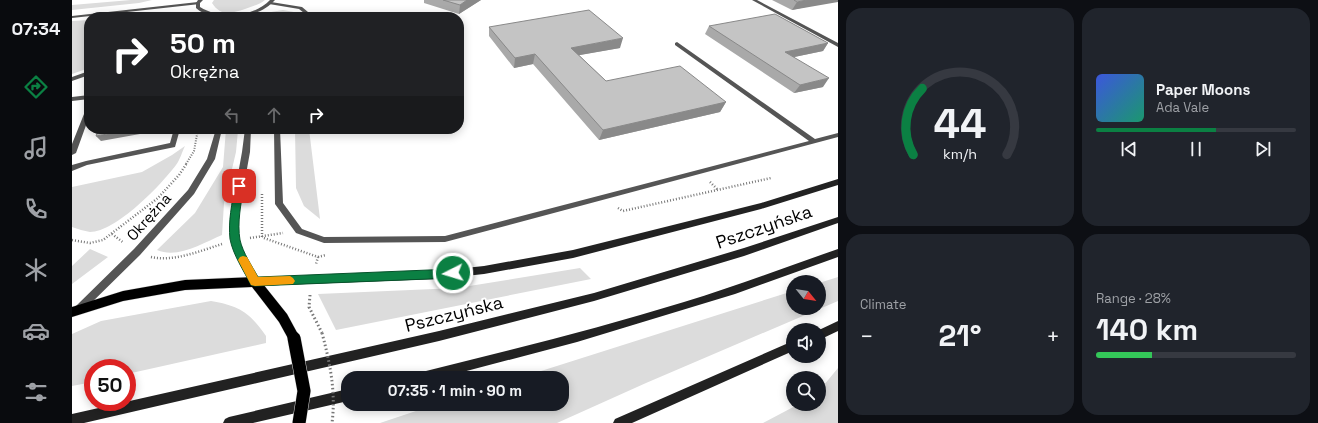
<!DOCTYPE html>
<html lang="en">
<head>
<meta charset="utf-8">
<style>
  :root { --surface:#171b24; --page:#20242c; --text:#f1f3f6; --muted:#9ea1a6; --line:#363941; --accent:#0b8043 }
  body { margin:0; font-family:"Space Grotesk",sans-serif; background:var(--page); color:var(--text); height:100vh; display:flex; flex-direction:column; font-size:15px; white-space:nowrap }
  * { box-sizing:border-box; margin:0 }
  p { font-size:13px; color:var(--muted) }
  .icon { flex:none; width:22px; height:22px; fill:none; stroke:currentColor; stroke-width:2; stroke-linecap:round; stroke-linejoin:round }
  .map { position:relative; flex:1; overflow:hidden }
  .details { display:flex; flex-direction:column; gap:8px; padding:8px; background:#0d0f14; width:480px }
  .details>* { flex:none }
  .banner { position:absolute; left:12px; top:12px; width:380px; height:122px; border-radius:16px; box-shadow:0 2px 10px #0003; background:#202124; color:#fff; overflow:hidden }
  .needle { width:26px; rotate:120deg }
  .fabs { position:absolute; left:714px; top:275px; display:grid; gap:8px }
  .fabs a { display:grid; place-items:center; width:40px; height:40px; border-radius:50%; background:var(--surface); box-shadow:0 2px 10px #0003; font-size:20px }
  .speed { position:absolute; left:12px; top:359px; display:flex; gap:8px; font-size:20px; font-weight:700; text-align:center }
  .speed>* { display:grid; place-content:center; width:52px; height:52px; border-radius:50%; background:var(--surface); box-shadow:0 2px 10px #0003; line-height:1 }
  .speed .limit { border:6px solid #d22; background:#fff; color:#111 }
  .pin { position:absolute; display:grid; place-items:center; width:34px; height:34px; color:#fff; margin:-17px; border-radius:8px; box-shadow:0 2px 6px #0006 }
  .me { position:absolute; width:44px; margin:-22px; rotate:265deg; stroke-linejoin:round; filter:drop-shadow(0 0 3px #0008) }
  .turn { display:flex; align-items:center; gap:14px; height:84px; padding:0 20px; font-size:18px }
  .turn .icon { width:52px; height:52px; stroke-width:2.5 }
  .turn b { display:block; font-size:28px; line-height:34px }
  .lanes { display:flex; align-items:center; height:38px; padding:0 20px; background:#0003; justify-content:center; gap:20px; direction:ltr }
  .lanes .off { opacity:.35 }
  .big { font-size:30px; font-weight:800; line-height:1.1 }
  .details .widget { flex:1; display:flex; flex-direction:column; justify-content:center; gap:6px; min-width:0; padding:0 14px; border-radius:16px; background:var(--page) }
  .details .dial { align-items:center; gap:0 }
  .dial svg { height:104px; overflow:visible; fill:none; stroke:var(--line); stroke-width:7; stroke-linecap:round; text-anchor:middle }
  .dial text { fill:var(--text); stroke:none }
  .song { display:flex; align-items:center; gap:12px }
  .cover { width:48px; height:48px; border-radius:6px; background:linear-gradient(135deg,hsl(230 70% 55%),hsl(160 70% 35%)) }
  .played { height:4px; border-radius:2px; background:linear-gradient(90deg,var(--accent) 60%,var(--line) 60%) }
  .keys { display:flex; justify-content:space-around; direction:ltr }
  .heat { display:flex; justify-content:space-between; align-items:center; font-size:22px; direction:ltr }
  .charge { height:6px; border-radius:3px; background:linear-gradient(90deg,#34c759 28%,var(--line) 0) }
  .details .tiles { flex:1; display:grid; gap:8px; grid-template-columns:repeat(2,1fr) }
  .trip { position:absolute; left:269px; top:371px; width:228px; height:40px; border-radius:16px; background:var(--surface); box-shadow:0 2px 10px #0003; font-weight:800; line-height:40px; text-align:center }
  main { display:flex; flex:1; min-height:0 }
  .dock { display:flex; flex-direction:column; width:72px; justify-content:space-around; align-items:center; background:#090b0e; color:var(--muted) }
  .dock .icon { width:28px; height:28px }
  .dock .selected { color:var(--accent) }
  .dock b { font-size:18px; color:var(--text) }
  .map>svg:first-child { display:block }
  .green { fill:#dcdcdc }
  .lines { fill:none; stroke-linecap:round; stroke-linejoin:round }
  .primary-casing { stroke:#dbdbdb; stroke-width:1 }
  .path-far2 { stroke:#777; stroke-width:2; stroke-dasharray:1 1.5; stroke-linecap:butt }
  .path-far1 { stroke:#777; stroke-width:2.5; stroke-dasharray:1 2; stroke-linecap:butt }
  .path { stroke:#777; stroke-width:3; stroke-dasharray:1.5 2.5; stroke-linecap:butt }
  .service { fill:#555; fill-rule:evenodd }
  .minor { fill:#555; fill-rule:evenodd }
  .tertiary { fill:#555; fill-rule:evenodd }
  .secondary { fill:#222; fill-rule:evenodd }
  .primary { fill:#000; fill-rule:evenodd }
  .primary-bridge-casing { stroke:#dbdbdb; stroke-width:14; stroke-linecap:butt }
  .path-bridge { stroke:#777; stroke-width:3; stroke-dasharray:1.5 2.5; stroke-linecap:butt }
  .primary-bridge { stroke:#000; stroke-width:13 }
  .wall { fill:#a9a9a9 }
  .shaded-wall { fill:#898989 }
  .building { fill:#c4c4c4; stroke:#898989 }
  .route { fill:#0b8043; stroke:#07532c }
  .slow { fill:#f59e0b }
  .labels { text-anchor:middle; stroke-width:4; stroke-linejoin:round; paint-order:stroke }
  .street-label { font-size:15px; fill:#000; stroke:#fff }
  .near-street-label { font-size:18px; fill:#000; stroke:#fff }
</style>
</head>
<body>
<main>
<nav class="dock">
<b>07:34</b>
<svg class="icon selected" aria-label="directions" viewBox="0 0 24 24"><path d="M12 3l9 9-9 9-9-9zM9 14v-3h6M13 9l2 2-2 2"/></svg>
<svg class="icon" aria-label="music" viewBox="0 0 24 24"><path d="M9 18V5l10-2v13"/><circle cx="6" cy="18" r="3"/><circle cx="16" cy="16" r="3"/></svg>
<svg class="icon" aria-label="phone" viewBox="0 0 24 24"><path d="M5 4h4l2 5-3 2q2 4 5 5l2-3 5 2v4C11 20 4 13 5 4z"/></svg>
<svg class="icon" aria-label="climate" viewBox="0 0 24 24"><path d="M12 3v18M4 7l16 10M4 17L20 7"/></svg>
<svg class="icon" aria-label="car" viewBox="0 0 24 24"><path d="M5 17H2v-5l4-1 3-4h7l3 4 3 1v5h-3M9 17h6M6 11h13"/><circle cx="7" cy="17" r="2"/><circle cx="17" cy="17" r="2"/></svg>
<svg class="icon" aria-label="filters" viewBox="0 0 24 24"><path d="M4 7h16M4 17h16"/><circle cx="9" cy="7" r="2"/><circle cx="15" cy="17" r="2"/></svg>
</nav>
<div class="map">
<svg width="766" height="423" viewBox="0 0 766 423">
  <rect width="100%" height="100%" fill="#fff"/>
  <path class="green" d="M59,0H80L67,3L0,10V5Z
    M142,0H193C187,5 180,6 173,9C160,13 149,17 140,3Z
    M211,10L222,12L231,17H190L199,12Z
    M17,20V68L0,74V21Z
    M154,129L166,130L164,152L152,203L150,235C131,243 106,259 85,250L123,213L151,167Z
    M223,129H237L248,219L232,206L224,188Z
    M113,146C110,152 108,160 104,165C89,185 44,232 18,232C12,231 6,229 0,227V187L70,172L100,155Z
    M18,249L36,257L0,284V266Z
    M508,268L519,279L264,330L246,294L385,288Z
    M766,277V301L574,383L485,423H308L365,404H490V378H447L721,291V308H747V283Z
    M139,301C168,306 177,312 194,336V343L55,374V368H21V382L0,386V334L29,321Z
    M766,368V423H691L727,404H747V391Z"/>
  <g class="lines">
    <defs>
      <path id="primary" d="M183,277L187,279L215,314L228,338L226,342L222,344L218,342L207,322L180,287L113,290L51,301L0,317V307L51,291L113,280Z"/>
    </defs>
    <use href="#primary" class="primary-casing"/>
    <path class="path-far2" d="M114,164L122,151L126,129"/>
    <path class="path-far1" d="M638,182L646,190
      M190,194V237
      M546,208L551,211L699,178
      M40,234L52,243
      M178,238L211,233
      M192,238L246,257L244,264
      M0,240L18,243L31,240L86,198L107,175L115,163
      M79,257C102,262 128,251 150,244
      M246,257L254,255"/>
    <path class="path" d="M238,295L237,307L250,333"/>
    <path class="service" d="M680,0H685L766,43V47Z
      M199,2L230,7L242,17H237L227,9L197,4V2Z
      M605,42L743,139L766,133V137L373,242L252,243L224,233L203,204L202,129H208L211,203L230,229L252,237L373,236L737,141L603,45V43Z
      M17,71V75L0,81V77Z
      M17,95V99L0,101V97Z
      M17,107V117L4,153L0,155V144L14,109Z
      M102,129H108L103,147L15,165L0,171V165L14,161L98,143Z"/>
    <path class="minor" d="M126,2H128V4L0,18V16Z"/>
    <path class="tertiary" d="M126,0H131L128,3V7C149,20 182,17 198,0H203C187,19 143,25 124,8V3Z
      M144,129H150L143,159L122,194L68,255L9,313L6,314L3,313L1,310L3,307L62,249L116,190L135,159Z
      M173,129H179L178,152L167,213V240L175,260L188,282L186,285L183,286L180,285L167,261L159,240V213L170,152Z"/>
    <path class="secondary" d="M766,179V185L689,209L501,258L412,274L365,279L183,286L180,285L178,282L180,279L183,278L365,271L412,266L501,250L689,203Z
      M766,217V223L672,256L522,301L367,341L12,423H0V414L367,331L522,293L672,248Z
      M766,249V257L663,294L505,342L368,378H341L342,374L346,373C435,351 524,329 612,302C664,286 714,267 766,249Z
      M766,321V331L747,340V330Z
      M721,341V351L560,423H541L543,419Z
      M276,389V401L181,423H151L153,419L157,417Z"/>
    <use href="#primary" class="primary"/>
    <defs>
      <path id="primary-bridge" d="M222,338L232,391L227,423"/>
    </defs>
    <use href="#primary-bridge" class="primary-bridge-casing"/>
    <path class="path-bridge" d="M250,333C258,363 264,392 260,423"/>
    <use href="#primary-bridge" class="primary-bridge"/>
  </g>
  <path class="wall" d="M352,0H409L387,14L352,3Z
    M700,0H766L720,10Z
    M637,26L756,43L751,51L722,57L751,87L722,93L633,34Z
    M417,27L548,48L507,55L534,81L654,102L648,112L527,140L461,64L442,68L417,36Z"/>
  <path class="shaded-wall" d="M395,0H409L387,14L388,5Z
    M735,0H766V2L720,10L725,2Z
    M551,38L548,48L497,57L499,48Z
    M756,43L751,51L708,60L713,52Z
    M463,54L461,64L442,68L443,58Z
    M757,78L751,87L722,93L728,85Z
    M654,102L648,112L527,140L531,130Z
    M64,129H80L79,132L29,141L24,136Z"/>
  <path class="building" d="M371,0H395L388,5Z
    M722,0H735L725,2Z
    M517,10L551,38L499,48L534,81L608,66L654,102L531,130L463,54L443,58L417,27Z
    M703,14L756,43L713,52L757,78L728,85L637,26Z
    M27,129H64L24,136Z"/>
  <path class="route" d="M167,183L172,186C169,203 165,223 168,240C171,253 180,266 186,277L381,269L385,270L386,273L385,276L381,278L183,286L179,285C172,271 161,255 158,239C156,222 160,203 163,186Z"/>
  <path class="slow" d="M171,256L175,257L186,277L218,276L221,278L223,281L221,284L183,286L179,285L166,260L168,257Z"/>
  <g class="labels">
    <g class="street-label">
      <text transform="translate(77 217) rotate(-48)" y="5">Okrężna</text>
    </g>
    <g class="near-street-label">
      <text transform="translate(692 227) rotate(-19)" y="6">Pszczyńska</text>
      <text transform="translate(382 314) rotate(-14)" y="6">Pszczyńska</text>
    </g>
  </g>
</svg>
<div class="fabs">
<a><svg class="needle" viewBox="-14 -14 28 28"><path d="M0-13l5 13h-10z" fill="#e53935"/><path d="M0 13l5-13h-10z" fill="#9ea1a6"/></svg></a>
<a><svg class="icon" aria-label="sound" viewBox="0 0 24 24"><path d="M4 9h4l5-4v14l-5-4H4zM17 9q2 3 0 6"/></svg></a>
<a><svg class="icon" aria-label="search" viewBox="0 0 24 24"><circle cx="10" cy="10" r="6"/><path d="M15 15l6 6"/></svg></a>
</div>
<div class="speed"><div class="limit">50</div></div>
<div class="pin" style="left:167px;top:186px;background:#d93025"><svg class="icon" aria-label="arrive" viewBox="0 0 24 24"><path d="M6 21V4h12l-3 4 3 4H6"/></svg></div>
<svg class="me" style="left:381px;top:273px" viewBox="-20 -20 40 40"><circle r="17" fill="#0b8043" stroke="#fff" stroke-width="3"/><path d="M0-11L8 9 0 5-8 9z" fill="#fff"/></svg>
<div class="trip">07:35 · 1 min · 90 m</div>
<div class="banner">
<div class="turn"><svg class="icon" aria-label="right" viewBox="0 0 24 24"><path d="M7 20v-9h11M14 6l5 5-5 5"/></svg><div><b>50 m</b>Okrężna</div></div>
<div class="lanes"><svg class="icon off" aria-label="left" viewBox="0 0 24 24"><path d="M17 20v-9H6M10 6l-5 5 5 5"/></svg><svg class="icon off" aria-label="ahead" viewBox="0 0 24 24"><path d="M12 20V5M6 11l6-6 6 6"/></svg><svg class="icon" aria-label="right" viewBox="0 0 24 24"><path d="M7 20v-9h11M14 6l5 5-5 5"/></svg></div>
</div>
</div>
<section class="details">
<div class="tiles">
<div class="widget dial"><svg viewBox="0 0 100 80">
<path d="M14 69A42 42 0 1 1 86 69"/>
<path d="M14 69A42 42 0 0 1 21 18" stroke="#0b8043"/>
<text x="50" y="56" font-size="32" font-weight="700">44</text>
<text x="50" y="72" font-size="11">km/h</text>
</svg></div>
<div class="widget">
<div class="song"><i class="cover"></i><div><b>Paper Moons</b><p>Ada Vale</p></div></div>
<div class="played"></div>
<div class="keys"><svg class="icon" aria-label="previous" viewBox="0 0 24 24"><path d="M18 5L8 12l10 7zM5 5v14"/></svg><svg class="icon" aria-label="pause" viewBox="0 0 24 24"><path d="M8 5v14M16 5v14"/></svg><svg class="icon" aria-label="next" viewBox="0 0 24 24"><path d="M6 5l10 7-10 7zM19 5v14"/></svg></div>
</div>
<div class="widget"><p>Climate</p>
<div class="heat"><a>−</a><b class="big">21°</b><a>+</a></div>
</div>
<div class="widget"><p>Range · 28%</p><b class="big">140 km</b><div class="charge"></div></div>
</div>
</section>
</main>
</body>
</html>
